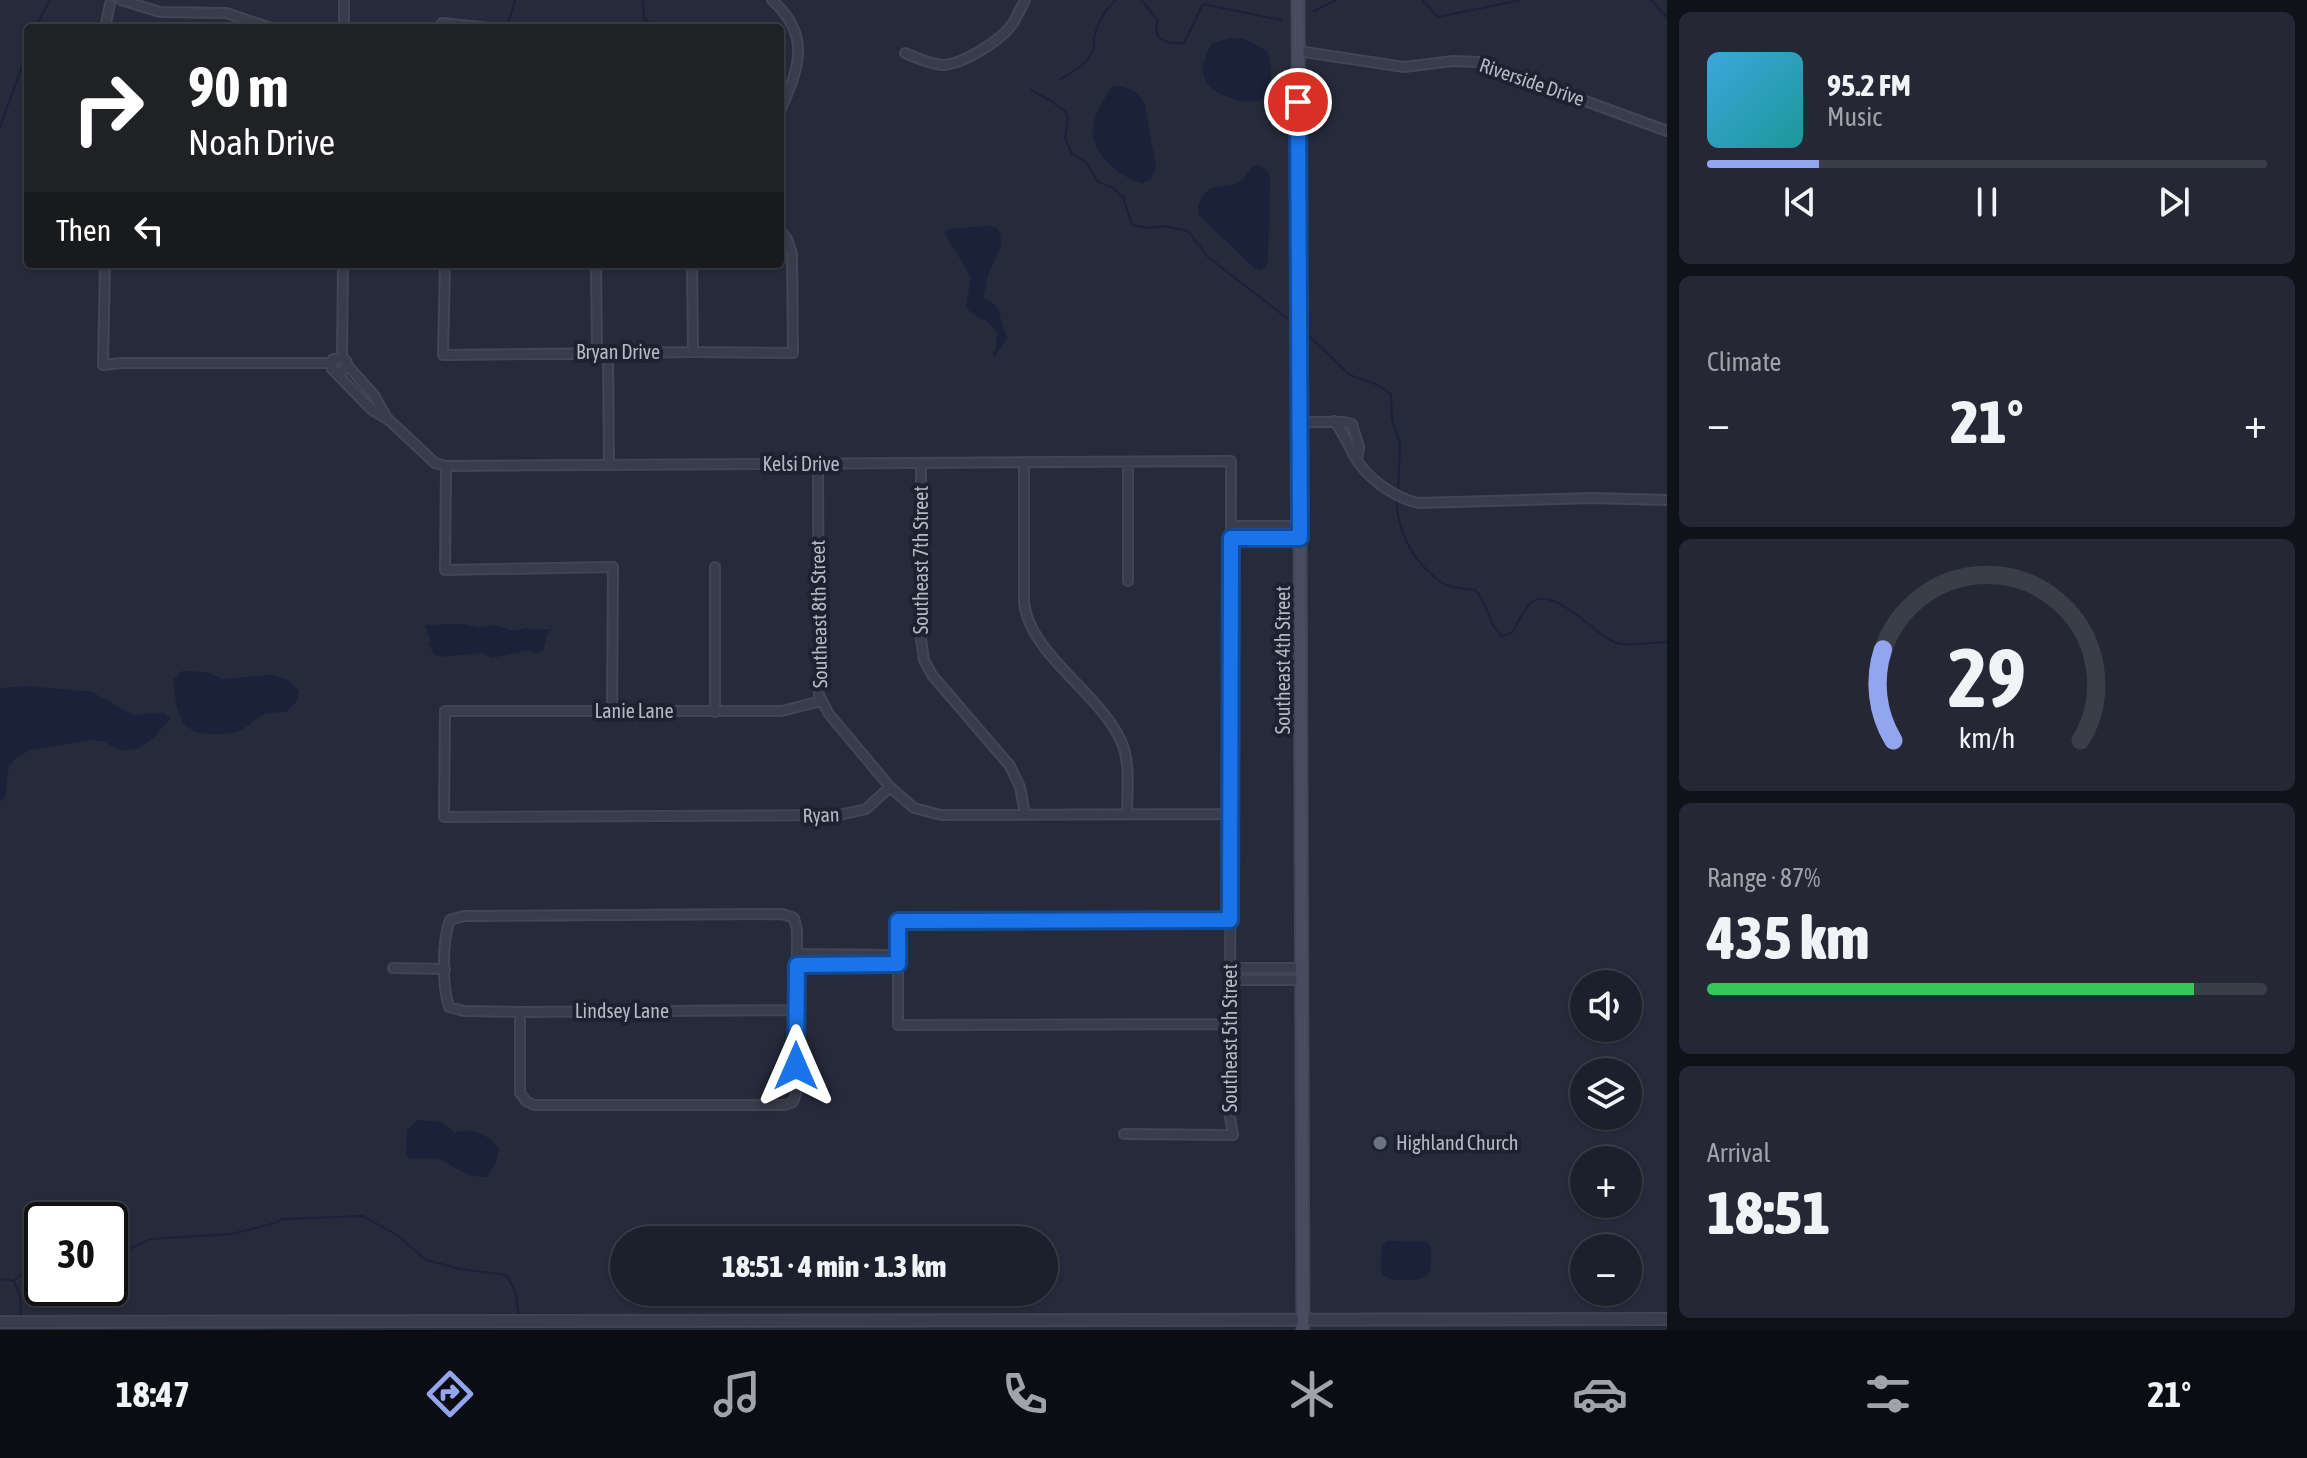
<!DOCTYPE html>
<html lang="en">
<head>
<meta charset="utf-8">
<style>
  :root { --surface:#1c202c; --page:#252834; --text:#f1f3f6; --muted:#a0a3a9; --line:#3a3e48; --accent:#93a5ee }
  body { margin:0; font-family:"Asap Condensed",sans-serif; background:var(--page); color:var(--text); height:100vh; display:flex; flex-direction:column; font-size:30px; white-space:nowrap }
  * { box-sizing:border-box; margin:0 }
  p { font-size:26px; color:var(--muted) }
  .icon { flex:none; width:44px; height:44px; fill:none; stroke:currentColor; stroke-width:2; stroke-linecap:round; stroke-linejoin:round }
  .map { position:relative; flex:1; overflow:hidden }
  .drawer { display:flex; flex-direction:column; gap:12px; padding:12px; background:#0f1218; width:640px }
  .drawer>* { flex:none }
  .guide { position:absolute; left:24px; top:24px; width:760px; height:244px; border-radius:8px; box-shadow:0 2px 6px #0004,0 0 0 2px var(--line); background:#202124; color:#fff; overflow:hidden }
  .buttons { position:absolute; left:1570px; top:970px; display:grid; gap:16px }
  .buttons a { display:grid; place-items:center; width:72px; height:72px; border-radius:50%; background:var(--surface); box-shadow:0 2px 6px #0004,0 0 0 2px var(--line); font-size:40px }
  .speed { position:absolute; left:24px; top:1202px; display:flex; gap:16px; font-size:40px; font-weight:700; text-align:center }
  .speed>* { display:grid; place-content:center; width:104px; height:104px; border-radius:50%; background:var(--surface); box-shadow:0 2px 6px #0004,0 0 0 2px var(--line); line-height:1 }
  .speed .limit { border:4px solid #111; border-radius:12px; background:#fff; color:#111 }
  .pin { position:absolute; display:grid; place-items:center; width:68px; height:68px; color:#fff; margin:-34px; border:4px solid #fff; border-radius:50%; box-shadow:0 2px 8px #0007 }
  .me { position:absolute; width:88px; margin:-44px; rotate:0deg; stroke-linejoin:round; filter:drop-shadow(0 0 6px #0008) }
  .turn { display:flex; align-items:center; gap:28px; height:168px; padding:0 32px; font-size:36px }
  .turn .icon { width:104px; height:104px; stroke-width:2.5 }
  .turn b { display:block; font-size:56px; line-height:68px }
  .then { display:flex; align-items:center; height:76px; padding:0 32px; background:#0003; gap:16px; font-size:30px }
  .big { font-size:60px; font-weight:800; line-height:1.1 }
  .drawer .widget { flex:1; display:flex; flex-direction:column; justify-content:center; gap:12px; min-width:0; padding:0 28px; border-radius:12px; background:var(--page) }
  .drawer .dial { align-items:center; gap:0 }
  .dial svg { height:208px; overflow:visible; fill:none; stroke:var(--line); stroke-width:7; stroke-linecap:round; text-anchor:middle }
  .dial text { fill:var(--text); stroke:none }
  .song { display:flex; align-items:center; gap:24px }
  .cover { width:96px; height:96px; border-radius:12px; background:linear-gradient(135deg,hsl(200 70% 55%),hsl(180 70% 35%)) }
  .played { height:8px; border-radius:4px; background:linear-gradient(90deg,var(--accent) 20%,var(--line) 20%) }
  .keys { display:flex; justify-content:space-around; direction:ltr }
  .heat { display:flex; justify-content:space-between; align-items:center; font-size:44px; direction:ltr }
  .charge { height:12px; border-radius:6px; background:linear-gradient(90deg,#34c759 87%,var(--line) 0) }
  .trip { position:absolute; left:610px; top:1226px; width:448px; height:80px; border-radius:40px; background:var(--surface); box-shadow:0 2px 6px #0004,0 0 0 2px var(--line); font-weight:800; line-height:80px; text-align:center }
  .menu { display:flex; height:128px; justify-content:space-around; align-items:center; background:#0b0d12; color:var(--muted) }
  .menu .icon { width:56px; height:56px }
  .menu .current { color:var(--accent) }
  .menu b { font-size:36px; color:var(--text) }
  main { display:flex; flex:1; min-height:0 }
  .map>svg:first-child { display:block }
  .water { fill:#1a2138 }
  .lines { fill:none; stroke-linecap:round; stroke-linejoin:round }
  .stream { stroke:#1a2138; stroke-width:2 }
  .minor-casing { stroke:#424654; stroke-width:12 }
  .tertiary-casing { stroke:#424654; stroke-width:14 }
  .secondary-casing { stroke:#424654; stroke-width:15 }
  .minor { stroke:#393d4b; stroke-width:8 }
  .tertiary { stroke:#393d4b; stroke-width:10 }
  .secondary { stroke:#484c5e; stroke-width:11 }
  .route-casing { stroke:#114b97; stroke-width:20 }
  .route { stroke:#1a73e8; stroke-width:14 }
  .worship-dot { fill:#6b7280; stroke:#1e2230; stroke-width:3 }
  .labels { text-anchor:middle; stroke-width:8; stroke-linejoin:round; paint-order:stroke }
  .street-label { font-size:20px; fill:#b5b9c6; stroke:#1e2230 }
  .poi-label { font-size:20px; fill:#b5b9c6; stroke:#1e2230; text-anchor:start }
</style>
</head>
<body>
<main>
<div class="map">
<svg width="1667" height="1330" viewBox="0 0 1667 1330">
  <rect width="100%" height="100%" fill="#262b3b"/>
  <path class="water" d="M1230,38L1244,39L1267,51C1272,63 1275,90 1262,99C1249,107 1211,95 1205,80C1200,68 1206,56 1211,44Z
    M1112,86C1127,86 1139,91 1145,105L1156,168L1150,180L1143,183C1131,181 1119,173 1110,165C1081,136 1094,116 1112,86Z
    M1258,165L1267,170L1270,179L1268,260L1265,267L1260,270L1254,268L1199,215C1195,205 1203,194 1211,188C1235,184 1238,188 1253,166Z
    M989,226L998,229C1007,249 992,260 987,278C986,285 985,291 983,298L997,306L1007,339L994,357L992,354L996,349L997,331L985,320L980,319L966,308L971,277L945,234L949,229Z
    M463,624L481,628L495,625L513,631L527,628L537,630L553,629L548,632L543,651L537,654L529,650L492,658L483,653L440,657L434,654L428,644L430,640L425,625Z
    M182,671L206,672L223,679L270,675L286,679L299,691L297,701L286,712C254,713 264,717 241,730C234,734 224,734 216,734C177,735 177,712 173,680Z
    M29,686L92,692L133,715L164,713L170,719L153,738L137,749L119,750L103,741L92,740L31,750L17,757L9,766L5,797L0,802V688Z
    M417,1120L442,1122L455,1133C469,1126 492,1136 499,1149L496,1163L487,1177C470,1178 457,1169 444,1161C435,1157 420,1159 410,1158L406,1155L407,1130Z
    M1387,1241L1427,1242L1431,1247C1431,1255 1432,1266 1429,1273C1424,1282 1387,1283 1382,1273C1379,1267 1382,1254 1382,1247Z"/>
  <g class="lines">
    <path class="stream" d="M643,0L644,18L649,23L694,25L697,28
      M1141,0L1158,20C1151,40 1166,44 1184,43L1203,4L1281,20
      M1422,0L1438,17L1521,0
      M1651,0L1667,17
      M1314,11L1336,0
      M509,21L515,0
      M35,28L50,0
      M1059,80C1072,72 1086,65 1093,51C1096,44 1093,46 1094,38C1097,23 1105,10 1116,0
      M1031,90L1051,101L1066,112L1068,117L1065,138L1072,154L1086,162L1097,181L1113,188L1123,197L1132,225L1148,228L1164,226L1188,231L1208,257L1296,325
      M0,127L28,49
      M1304,331L1350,375L1378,385L1391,394L1392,420L1400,444L1398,493
      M1397,499C1396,533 1416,566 1444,584C1452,588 1465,589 1475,590C1489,604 1487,623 1502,636L1512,633C1519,622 1522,610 1532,602C1554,586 1594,633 1612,641C1626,648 1651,642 1667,642
      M110,1254L127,1250L150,1239L232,1234L275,1223L282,1219L363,1216L397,1235L426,1260L460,1269L506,1275L515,1290L519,1317
      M0,1279L14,1281L18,1276L42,1271
      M14,1281L20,1296L21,1318"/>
    <defs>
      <path id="minor" d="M121,0L160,12L226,13L271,28
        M344,0V28
        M772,0C812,36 799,68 780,111
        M105,28L110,4
        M442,28V23L489,28
        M1298,51L1404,67L1453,61L1479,62L1667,131
        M905,53C917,58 929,64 942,65C962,65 1002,40 1013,23C1017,16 1021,8 1025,0
        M105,264L103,365L122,363H331
        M445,264L443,355L693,352L793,353L792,254L787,239L780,230
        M596,264L597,352
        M692,264L693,352
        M608,353L609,464
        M342,357L343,264
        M347,365L374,395L388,420
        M338,372L347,368V362L342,357L333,359L332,369L372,410L389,420L435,463L446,466L1231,461L1230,1117L1233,1135L1124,1134
        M1334,421C1343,432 1347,442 1353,454C1366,478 1393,497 1418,503L1592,498L1667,500
        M1301,422H1344L1352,424L1359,447L1357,461
        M921,463V639L924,660L932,675L1010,766L1020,787L1025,814
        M1024,463V602C1029,654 1100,693 1121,741C1131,763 1127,791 1127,814
        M1128,463V581
        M818,464L819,695L829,714L890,787
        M446,466L445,570L613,567L612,711
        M1231,526H1300
        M1231,538H1300
        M821,701L782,711H445L444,817L839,815L866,809L890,787L914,808L941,815L1230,814
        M715,712V567
        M1230,920L898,921V1025L1230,1024
        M797,954L898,955
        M797,965L898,964
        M393,968L445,969
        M1230,968H1302
        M1230,980H1302
        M520,1012V1093L526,1101L534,1105H785L793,1102L796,1094L797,930L794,918L782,914L464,916L450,920C442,941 442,986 449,1007L464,1011L520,1012L797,1010"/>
      <path id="tertiary" d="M0,1322L1667,1319"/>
      <path id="secondary" d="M1298,0L1303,1330"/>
    </defs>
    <use href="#minor" class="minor-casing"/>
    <use href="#tertiary" class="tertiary-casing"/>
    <use href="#secondary" class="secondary-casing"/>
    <use href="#minor" class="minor"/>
    <use href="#tertiary" class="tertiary"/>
    <use href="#secondary" class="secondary"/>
  </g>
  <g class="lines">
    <defs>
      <path id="route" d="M796,1066L797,965L898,964V921L1230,920L1231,538H1300L1298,102"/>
    </defs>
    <use href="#route" class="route-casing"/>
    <use href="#route" class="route"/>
  </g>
  <circle class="worship-dot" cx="1380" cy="1143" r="8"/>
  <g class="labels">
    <g class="street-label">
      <text transform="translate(1532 82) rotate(19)" y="7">Riverside Drive</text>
      <text x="618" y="359">Bryan Drive</text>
      <text x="801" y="471">Kelsi Drive</text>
      <text transform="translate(921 560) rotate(-90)" y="7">Southeast 7th Street</text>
      <text transform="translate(819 614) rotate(-91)" y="7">Southeast 8th Street</text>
      <text transform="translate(1283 660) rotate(-90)" y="7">Southeast 4th Street</text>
      <text x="634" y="718">Lanie Lane</text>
      <text transform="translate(821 815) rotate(-2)" y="7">Ryan</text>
      <text x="622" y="1018">Lindsey Lane</text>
      <text transform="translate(1230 1038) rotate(-90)" y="7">Southeast 5th Street</text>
    </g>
    <g class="poi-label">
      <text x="1396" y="1150">Highland Church</text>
    </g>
  </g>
</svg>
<div class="buttons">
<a><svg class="icon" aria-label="sound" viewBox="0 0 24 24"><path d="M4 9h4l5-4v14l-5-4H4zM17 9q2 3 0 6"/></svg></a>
<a><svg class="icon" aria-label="layers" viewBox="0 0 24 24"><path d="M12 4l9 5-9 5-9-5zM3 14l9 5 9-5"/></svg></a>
<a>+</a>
<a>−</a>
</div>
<div class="speed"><div class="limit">30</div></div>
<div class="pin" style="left:1298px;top:102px;background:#d93025"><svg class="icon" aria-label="arrive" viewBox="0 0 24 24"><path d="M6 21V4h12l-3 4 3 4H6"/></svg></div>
<svg class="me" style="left:796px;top:1066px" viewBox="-20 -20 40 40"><path d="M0-17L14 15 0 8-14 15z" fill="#1a73e8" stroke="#fff" stroke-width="4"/></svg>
<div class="trip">18:51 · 4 min · 1.3 km</div>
<div class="guide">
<div class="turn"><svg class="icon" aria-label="right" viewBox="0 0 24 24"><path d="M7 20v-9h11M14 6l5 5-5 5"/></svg><div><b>90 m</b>Noah Drive</div></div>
<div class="then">Then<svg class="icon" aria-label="left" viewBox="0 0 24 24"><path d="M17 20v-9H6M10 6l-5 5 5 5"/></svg></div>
</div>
</div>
<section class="drawer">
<div class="widget">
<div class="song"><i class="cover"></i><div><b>95.2 FM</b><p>Music</p></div></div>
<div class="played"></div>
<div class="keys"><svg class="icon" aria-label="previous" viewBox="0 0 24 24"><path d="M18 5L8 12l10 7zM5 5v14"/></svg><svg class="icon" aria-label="pause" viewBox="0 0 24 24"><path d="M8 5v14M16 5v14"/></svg><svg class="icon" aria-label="next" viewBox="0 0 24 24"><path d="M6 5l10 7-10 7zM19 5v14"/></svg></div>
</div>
<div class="widget"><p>Climate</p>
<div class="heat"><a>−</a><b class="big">21°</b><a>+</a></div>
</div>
<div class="widget dial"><svg viewBox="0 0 100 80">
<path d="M14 69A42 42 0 1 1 86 69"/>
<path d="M14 69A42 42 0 0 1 10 34" stroke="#93a5ee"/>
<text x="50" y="56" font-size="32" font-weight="700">29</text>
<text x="50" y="72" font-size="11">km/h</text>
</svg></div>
<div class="widget"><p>Range · 87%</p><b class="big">435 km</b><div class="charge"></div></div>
<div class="widget"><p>Arrival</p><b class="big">18:51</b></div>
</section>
</main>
<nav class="menu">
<b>18:47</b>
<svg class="icon current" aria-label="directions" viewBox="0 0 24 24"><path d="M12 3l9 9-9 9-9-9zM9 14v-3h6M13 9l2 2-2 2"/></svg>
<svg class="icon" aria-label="music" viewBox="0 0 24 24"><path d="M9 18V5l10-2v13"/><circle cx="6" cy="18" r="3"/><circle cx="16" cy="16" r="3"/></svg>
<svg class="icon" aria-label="phone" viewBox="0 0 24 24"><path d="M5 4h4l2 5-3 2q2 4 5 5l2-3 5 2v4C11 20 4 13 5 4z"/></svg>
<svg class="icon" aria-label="climate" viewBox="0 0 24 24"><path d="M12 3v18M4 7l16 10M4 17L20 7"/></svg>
<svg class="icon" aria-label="car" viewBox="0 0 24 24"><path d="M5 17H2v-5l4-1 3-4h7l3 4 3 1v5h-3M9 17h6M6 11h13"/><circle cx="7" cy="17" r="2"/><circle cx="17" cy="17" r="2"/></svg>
<svg class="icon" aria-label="filters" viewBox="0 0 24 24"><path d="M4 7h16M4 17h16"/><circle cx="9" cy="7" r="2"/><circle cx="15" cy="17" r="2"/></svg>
<b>21°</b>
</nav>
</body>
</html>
